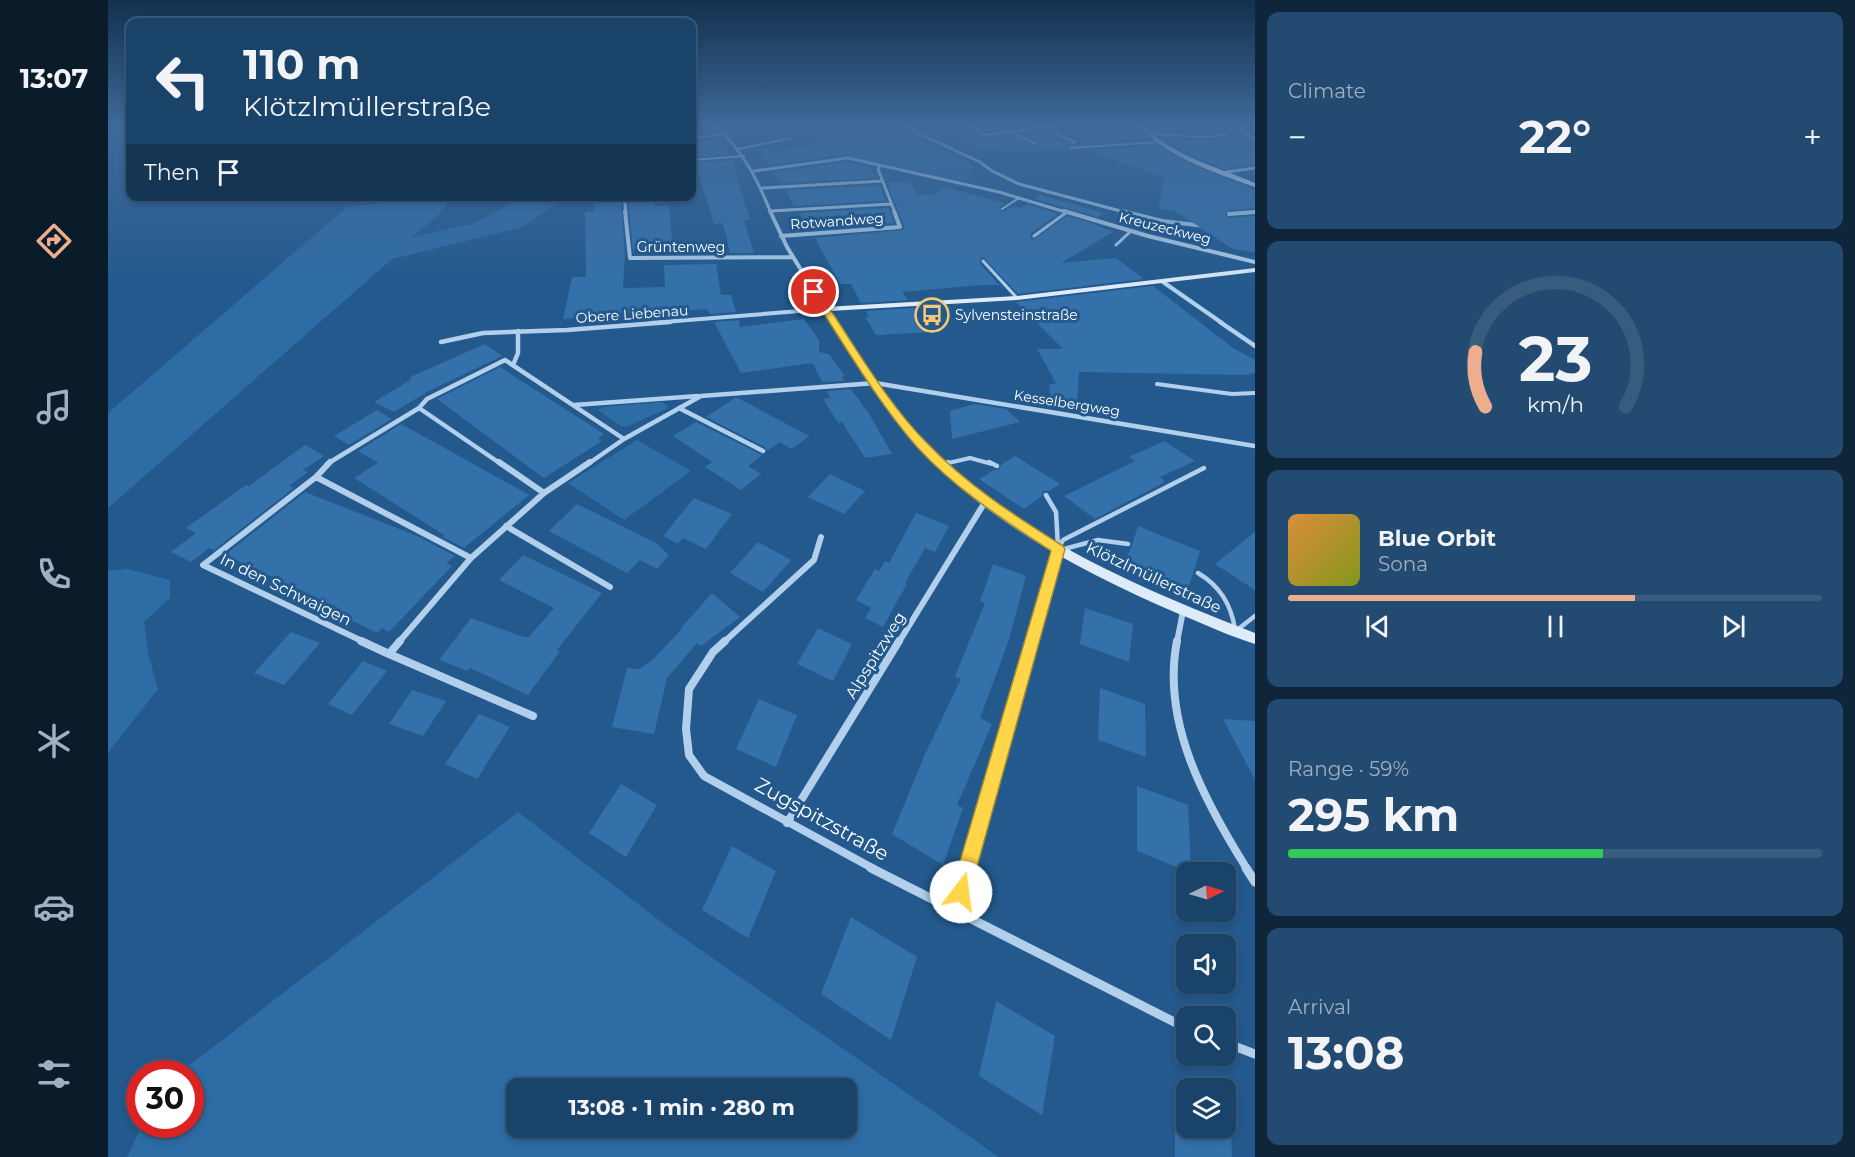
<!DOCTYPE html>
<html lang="en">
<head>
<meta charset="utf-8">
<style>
  :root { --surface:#1a436a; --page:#234a70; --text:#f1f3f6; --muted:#9fb0c1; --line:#385c7e; --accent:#eead8d }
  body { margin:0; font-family:Montserrat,sans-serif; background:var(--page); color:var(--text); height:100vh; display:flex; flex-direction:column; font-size:22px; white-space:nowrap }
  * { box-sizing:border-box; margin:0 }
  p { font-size:20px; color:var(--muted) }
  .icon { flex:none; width:33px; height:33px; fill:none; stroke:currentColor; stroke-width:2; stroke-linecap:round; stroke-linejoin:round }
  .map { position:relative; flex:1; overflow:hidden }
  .drawer { display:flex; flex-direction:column; gap:12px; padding:12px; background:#0e253a; width:600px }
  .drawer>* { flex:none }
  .hud { position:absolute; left:18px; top:18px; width:570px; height:183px; border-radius:12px; box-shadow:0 3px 9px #0003,0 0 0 2px var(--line); background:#1a436a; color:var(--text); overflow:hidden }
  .needle { width:39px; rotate:85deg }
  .fabs { position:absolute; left:1068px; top:862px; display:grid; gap:12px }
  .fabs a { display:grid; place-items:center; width:60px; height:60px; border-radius:12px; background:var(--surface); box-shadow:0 3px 9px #0003,0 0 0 2px var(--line); font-size:30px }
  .speed { position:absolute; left:18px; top:1060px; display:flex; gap:12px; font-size:30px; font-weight:700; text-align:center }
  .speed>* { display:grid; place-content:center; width:78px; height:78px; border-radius:50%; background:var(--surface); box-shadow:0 3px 9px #0003,0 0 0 2px var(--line); line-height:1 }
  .speed .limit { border:9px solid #d22; background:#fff; color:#111 }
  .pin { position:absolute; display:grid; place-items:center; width:51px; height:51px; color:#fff; margin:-26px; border:3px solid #fff; border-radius:50%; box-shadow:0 2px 6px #0007 }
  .me { position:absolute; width:66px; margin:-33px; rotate:15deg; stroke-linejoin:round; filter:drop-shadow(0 0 4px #0008) }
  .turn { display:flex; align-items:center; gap:21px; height:126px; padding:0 18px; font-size:27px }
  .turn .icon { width:78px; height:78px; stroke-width:2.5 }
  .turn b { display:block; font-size:42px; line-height:51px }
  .then { display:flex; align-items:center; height:57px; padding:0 18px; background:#0003; gap:12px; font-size:22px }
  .big { font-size:45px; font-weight:700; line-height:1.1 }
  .drawer .tile { flex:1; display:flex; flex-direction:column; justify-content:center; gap:9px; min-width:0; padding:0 21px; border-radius:12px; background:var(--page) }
  .drawer .dial { align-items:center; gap:0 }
  .dial svg { height:156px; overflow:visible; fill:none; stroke:var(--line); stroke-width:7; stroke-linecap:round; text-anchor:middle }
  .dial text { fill:var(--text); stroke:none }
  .song { display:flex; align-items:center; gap:18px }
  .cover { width:72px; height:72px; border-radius:9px; background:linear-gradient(135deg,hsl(30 70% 55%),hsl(70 70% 35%)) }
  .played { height:6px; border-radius:3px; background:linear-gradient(90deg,var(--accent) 65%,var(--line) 65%) }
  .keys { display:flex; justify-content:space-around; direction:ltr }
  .heat { display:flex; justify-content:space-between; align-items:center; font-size:33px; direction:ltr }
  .charge { height:9px; border-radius:4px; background:linear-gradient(90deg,#34c759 59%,var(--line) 0) }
  .trip { position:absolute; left:398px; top:1078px; width:351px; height:60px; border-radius:12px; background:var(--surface); box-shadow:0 3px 9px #0003,0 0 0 2px var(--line); font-weight:700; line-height:60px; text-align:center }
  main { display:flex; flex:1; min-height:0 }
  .tabs { display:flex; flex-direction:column; width:108px; justify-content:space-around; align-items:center; background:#0a1b2a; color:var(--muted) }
  .tabs .icon { width:42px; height:42px }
  .tabs .on { color:var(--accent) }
  .tabs b { font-size:27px; color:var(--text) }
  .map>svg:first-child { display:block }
  .green { fill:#2e6ca5; fill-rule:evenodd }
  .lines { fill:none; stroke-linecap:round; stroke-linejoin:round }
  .stream-far1 { stroke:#a6ccec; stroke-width:3 }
  .stream { stroke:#a6ccec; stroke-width:4 }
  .building { fill:#3471aa }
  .lane-far3 { stroke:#b2d0eb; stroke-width:2 }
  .lane-far2 { stroke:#b2d0eb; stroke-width:3 }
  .lane-far1 { stroke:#b2d0eb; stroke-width:4 }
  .lane { stroke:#b2d0eb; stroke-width:4.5 }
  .street-far5 { stroke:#b2d0eb; stroke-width:3 }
  .street-far4 { stroke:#b2d0eb; stroke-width:4 }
  .street-far3 { stroke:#b2d0eb; stroke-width:4.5 }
  .street-far2 { stroke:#b2d0eb; stroke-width:6 }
  .street-far1 { stroke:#b2d0eb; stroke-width:8 }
  .street { stroke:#b2d0eb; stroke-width:9 }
  .secondary { fill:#deebf9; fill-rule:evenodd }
  .route { fill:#ffd54a; stroke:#a68a30; stroke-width:1.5 }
  .labels { text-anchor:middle; stroke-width:6; stroke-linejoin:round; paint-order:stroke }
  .far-street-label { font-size:14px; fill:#fff; stroke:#23598d }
  .far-poi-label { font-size:14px; fill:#fff; stroke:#23598d; text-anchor:start }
  .street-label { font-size:16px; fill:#fff; stroke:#23598d }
  .near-street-label { font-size:20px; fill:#fff; stroke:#23598d }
</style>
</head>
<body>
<main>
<nav class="tabs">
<b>13:07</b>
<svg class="icon on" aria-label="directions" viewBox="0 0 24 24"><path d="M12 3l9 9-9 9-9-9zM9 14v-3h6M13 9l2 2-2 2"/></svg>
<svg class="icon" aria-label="music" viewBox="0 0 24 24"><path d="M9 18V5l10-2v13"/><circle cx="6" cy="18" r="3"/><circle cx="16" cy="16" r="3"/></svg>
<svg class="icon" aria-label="phone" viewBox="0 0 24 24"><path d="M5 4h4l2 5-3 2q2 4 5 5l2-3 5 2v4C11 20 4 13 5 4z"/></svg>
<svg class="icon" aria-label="climate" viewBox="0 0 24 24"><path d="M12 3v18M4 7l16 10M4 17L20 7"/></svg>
<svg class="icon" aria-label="car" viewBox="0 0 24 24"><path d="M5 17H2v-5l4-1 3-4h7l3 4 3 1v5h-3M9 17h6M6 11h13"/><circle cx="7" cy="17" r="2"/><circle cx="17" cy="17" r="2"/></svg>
<svg class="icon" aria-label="filters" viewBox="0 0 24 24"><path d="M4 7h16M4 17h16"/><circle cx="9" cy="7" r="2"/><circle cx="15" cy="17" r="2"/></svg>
</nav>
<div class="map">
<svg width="1147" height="1157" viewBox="0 0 1147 1157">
  <rect width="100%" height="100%" fill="#23598d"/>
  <path class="green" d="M663,125H794L799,131L866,167L858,182L741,156L720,142Z
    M302,197H342C335,217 317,224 304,237L364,224L414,197H457L415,227L284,259L0,508V413L239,207L301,200Z
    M554,402L560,406L558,409L518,427L513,426L490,410L496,407Z
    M529,440L583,471L516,520L460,483Z
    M19,569L62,580V598L36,622L41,657L50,689L0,753V571Z
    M410,812L560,927L891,1157H19L34,1125H82V1074H70ZM408,1089H738V1128H408Z"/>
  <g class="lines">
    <path class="stream-far1" d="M800,125L810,133L872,162L884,171L911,184L1020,213"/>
    <path class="stream" d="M1014,211L1054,221L1097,226"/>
  </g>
  <path class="building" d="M827,125H857L876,138L902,135L928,147L931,145L930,142L914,134L935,133L961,145L960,149L893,152L892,147L876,150Z
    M868,125H919V126L878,131Z
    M1062,125H1127L1129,132L1147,143V164L1116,169L1074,151L1054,138L1096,140L1118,138L1121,134L1117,129L1113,132L1096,134L1045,131L1068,132Z
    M971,129L1033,130L1042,139L980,143Z
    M609,138L622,154L584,157V141Z
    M720,143L738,154L661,165L650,148L671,151Z
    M1050,145L1083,165L1147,189V208L1121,210L1117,214L1121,218L1147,216V252L1125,249L1067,211L1050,208L1057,177L986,153L984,150Z
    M624,160L642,220H636L646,253H622L615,223L606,224L588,166H584V163Z
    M740,162L761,167L769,178L673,183L666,172Z
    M779,183H803L809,194L825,195L836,187L896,203L891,208L894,212L905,206L913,208L919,204L950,214L923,233L922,237L925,240L959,216L983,223L1005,232L953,263L1008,258L1036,279L910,294L875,257L872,259V264L900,294L891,285H873L794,292L800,300L753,303L743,284H732L707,238L795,230L796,226Z
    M772,185L778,201L686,206L678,190Z
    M932,195L996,213L990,217L927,199Z
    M545,200L547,206H561L565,247L525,250L520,201Z
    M513,201L517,253L515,288L557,287L556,265L608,264L613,295H623L628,312L602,314L599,309L455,319L464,277H478L477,212L486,211V203Z
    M781,208L786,223L702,230L691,213Z
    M1045,286L1125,348L1147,360V373L1138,375L971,372L969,403L943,399L941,385L948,383L929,349H955L908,302Z
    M806,308L822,332L768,335L757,317H761L758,311Z
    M696,319L711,340V352L721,354L737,376L734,377L737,381L714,382L705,363L633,373L606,322L631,320L632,327Z
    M377,344L394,356L319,392L286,412L266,402L304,379L302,377Z
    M392,367L496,434L490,438L494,441L436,478L329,399Z
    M743,389L761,414L784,454L757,458L734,422L730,423L715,399L722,398L719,391Z
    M627,398H630L701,436L684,449L672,442L659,451L657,447L598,417Z
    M867,404L898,409L912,422L844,439L842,411Z
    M269,410L284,419L241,445L226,436Z
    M588,422L654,455L640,466L653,474L633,490L597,467L604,462L565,436Z
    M293,424L335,447L421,495L356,548L335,537L336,535L246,478L270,463L250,451Z
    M1056,441L1087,461L1052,477L1057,482L987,519L956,496L1027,461L1021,457Z
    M197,445L216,456L195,470L200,472L181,486L186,488L106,550L101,548L83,562L63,552L88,533L78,528L138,485L141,486Z
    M907,456L952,484L941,491H935L934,496L916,509L871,479L886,470H891L893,465Z
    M722,474L757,491L736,514L700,497Z
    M197,492L309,536L347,556L338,563L344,566L281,632L274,628L269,633L229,613L233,609L117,555Z
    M586,498L624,514L598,549L575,538L570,544L555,536Z
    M469,504L548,543L561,555L549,569L532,560L519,573L441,531Z
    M808,513L841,526L827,552L817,548L797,583L799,584L775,627L757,618L763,608L748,600L767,569L771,571L777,561L781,563Z
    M1030,526L1092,551L1079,592L1015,565L1024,545Z
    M1147,532V590L1107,564Z
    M650,542L683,560L655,592L622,573Z
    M415,555L494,593L449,650L452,651L420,695L362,668L359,671L331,660L363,618L416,637H421L446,608L391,580Z
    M885,564L918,576L901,640L872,718L884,724L849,805L855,808L835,865L784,834L817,754L853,679L847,676L877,603L872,601Z
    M604,593L632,617L593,646L589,643L559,678L546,734L504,727L519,668L531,669L543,661L574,629L573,628Z
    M977,608L1025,624L1021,662L972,644Z
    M710,628L744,644L725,681L689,664Z
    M183,632L212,643L176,685L146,673Z
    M255,661L279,671L244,715L220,704Z
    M992,688L1037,704L1038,757L990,740Z
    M304,690L338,701L315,736L281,724Z
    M651,699L689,715L668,767L628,749Z
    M371,714L402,727L369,779L337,764Z
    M1115,719L1147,721V780Z
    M513,784L549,805L518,857L481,833Z
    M1029,786L1080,805L1083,873L1029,851Z
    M624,846L668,871L640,938L594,910Z
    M743,917L809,957L783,1040L713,994Z
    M888,1001L947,1036L934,1115L871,1076Z
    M1067,1128H1123L1124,1157H1067Z"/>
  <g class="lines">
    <path class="lane-far3" d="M935,129L967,142L964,143
      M904,133L928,144
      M1041,134L1096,137L1118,135L1116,132
      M584,138L618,134
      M963,148L1051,142
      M631,149L684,138
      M584,160L636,156
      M894,209L911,198"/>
    <path class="lane-far2" d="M926,236L959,212
      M1008,245L1023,231
      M875,261L909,298"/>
    <path class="lane-far1" d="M1049,384L1124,394L1147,393
      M836,464L862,458L884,464"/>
    <path class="lane" d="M881,462L889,466
      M835,464L840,462
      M938,495L948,512L950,547
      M950,549L955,540L1096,468
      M956,549L990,540L1020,544
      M1090,573C1112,586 1123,604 1127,629
      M1129,630L1147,616"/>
    <path class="street-far5" d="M607,125C634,150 649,178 663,213
      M861,125L877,135L952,125
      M1019,125L1034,126
      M1143,125L1131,129L1147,139
      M772,166L770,169L787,213
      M646,171L740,158L891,192L961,213
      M1118,172L1147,168
      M655,188L774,181
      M516,196L518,213
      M663,211L783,204
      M1139,213L1147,212"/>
    <path class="street-far4" d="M517,211L522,258L685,257
      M956,211L1040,236L1147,262
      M1121,214L1147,212
      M673,236L792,227L786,211
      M1055,282L1114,323
      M543,323L717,309L679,247L662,211"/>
    <path class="street-far3" d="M1112,322L1147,346
      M333,342L375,333L459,330L562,322
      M405,365L410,353V331
      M466,405L590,396
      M311,408L393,464
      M571,408L655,451
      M219,464L311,408L319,399L397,360L516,439
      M480,464L516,439L593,396L767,383L1147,446"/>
    <path class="street-far2" d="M222,462L208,477L95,565L256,642
      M391,462L436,493
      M208,477L363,558
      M398,526L502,587
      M291,642L363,558L436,493L482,462
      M616,642L706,560L713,537
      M791,642L877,502
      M924,642L950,549
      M1069,642L1075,611"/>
    <path class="street-far1" d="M253,641L281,654
      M292,641L281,654L425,716
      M617,641L605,652L581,689L578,729L581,755L596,776L766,869
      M1069,641C1053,722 1097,802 1139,869
      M679,823L791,641
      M859,869L924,641"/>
    <path class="street" d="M763,868L1078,1028
      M1138,868L1147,882
      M847,912L860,868
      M1118,1043L1147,1054"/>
    <path class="secondary" d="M1031,125H1036C1063,156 1110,167 1147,183V187C1110,174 1055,156 1031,125Z
      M1147,268V272L909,300L722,311C750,351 774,394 806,430C896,531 1024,585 1147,633V644C1121,636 1096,624 1071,614C971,571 869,517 797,433C765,394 741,350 713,309L717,307L909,296Z"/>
  </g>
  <linearGradient id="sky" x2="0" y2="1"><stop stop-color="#13314e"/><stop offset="0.44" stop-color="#3f6a9a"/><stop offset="1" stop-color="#3f6a9a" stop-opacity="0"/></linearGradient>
  <rect width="1147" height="287" fill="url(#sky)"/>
  <path class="route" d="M706,289L709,290C744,340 776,400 819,443C859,485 906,515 955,546L957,549L862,892L860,898L853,901L846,898L843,892L943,551C896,520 847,489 809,447C768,400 736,344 702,292Z"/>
  <defs>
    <symbol id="bus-ring" viewBox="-11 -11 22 22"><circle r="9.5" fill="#23598d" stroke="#f6c775" stroke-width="1.5"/><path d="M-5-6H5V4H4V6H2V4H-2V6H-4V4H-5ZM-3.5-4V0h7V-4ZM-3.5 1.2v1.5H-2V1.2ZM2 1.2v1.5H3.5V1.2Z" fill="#f6c775"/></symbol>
  </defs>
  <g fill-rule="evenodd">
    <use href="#bus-ring" x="805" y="296" width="38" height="38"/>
  </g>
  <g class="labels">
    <g class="far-street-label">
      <text transform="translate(729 221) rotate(-4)" y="5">Rotwandweg</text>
      <text transform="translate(1057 228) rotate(14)" y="5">Kreuzeckweg</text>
      <text x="573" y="252">Grüntenweg</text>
      <text transform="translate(524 314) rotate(-4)" y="5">Obere Liebenau</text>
      <text transform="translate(959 403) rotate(9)" y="5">Kesselbergweg</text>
    </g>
    <g class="far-poi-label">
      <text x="847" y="320">Sylvensteinstraße</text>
    </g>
    <g class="street-label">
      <text transform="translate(1046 577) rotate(25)" y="6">Klötzlmüllerstraße</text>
      <text transform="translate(178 589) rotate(26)" y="6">In den Schwaigen</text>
      <text transform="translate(767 655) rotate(-58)" y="6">Alpspitzweg</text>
    </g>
    <g class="near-street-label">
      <text transform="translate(714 819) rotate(29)" y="7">Zugspitzstraße</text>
    </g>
  </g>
</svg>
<div class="fabs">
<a><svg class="needle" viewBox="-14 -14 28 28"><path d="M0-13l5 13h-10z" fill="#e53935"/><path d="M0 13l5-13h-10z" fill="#9fb0c1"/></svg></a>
<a><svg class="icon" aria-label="sound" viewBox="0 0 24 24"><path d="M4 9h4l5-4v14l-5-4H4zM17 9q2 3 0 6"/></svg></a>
<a><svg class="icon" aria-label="search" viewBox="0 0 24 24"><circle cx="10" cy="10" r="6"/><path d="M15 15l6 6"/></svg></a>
<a><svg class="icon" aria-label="layers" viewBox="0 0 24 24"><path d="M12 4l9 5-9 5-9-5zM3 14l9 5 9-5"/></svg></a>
</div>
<div class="speed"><div class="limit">30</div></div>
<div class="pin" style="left:706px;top:292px;background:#d93025"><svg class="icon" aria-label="arrive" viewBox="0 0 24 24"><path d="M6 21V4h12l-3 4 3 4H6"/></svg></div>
<svg class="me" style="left:853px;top:892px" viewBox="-20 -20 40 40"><circle r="19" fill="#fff"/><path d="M0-13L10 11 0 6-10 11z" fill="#ffd54a"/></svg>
<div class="trip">13:08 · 1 min · 280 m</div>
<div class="hud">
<div class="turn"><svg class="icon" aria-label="left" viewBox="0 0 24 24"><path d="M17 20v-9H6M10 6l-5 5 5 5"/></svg><div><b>110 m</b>Klötzlmüllerstraße</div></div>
<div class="then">Then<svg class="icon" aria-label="arrive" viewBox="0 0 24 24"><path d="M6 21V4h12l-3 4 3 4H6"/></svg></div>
</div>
</div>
<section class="drawer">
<div class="tile"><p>Climate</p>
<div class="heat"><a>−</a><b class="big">22°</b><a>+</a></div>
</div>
<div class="tile dial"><svg viewBox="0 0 100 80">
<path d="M14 69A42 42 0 1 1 86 69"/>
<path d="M14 69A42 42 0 0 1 9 41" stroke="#eead8d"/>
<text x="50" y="56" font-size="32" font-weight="700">23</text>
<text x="50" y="72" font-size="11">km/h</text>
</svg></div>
<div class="tile">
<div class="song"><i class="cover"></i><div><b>Blue Orbit</b><p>Sona</p></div></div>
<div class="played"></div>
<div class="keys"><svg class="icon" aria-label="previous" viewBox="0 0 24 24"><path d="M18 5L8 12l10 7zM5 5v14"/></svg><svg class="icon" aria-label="pause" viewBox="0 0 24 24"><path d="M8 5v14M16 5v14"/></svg><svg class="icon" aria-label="next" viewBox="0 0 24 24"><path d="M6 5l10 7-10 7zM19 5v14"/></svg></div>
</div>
<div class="tile"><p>Range · 59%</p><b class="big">295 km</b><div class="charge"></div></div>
<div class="tile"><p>Arrival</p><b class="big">13:08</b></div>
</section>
</main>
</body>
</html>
